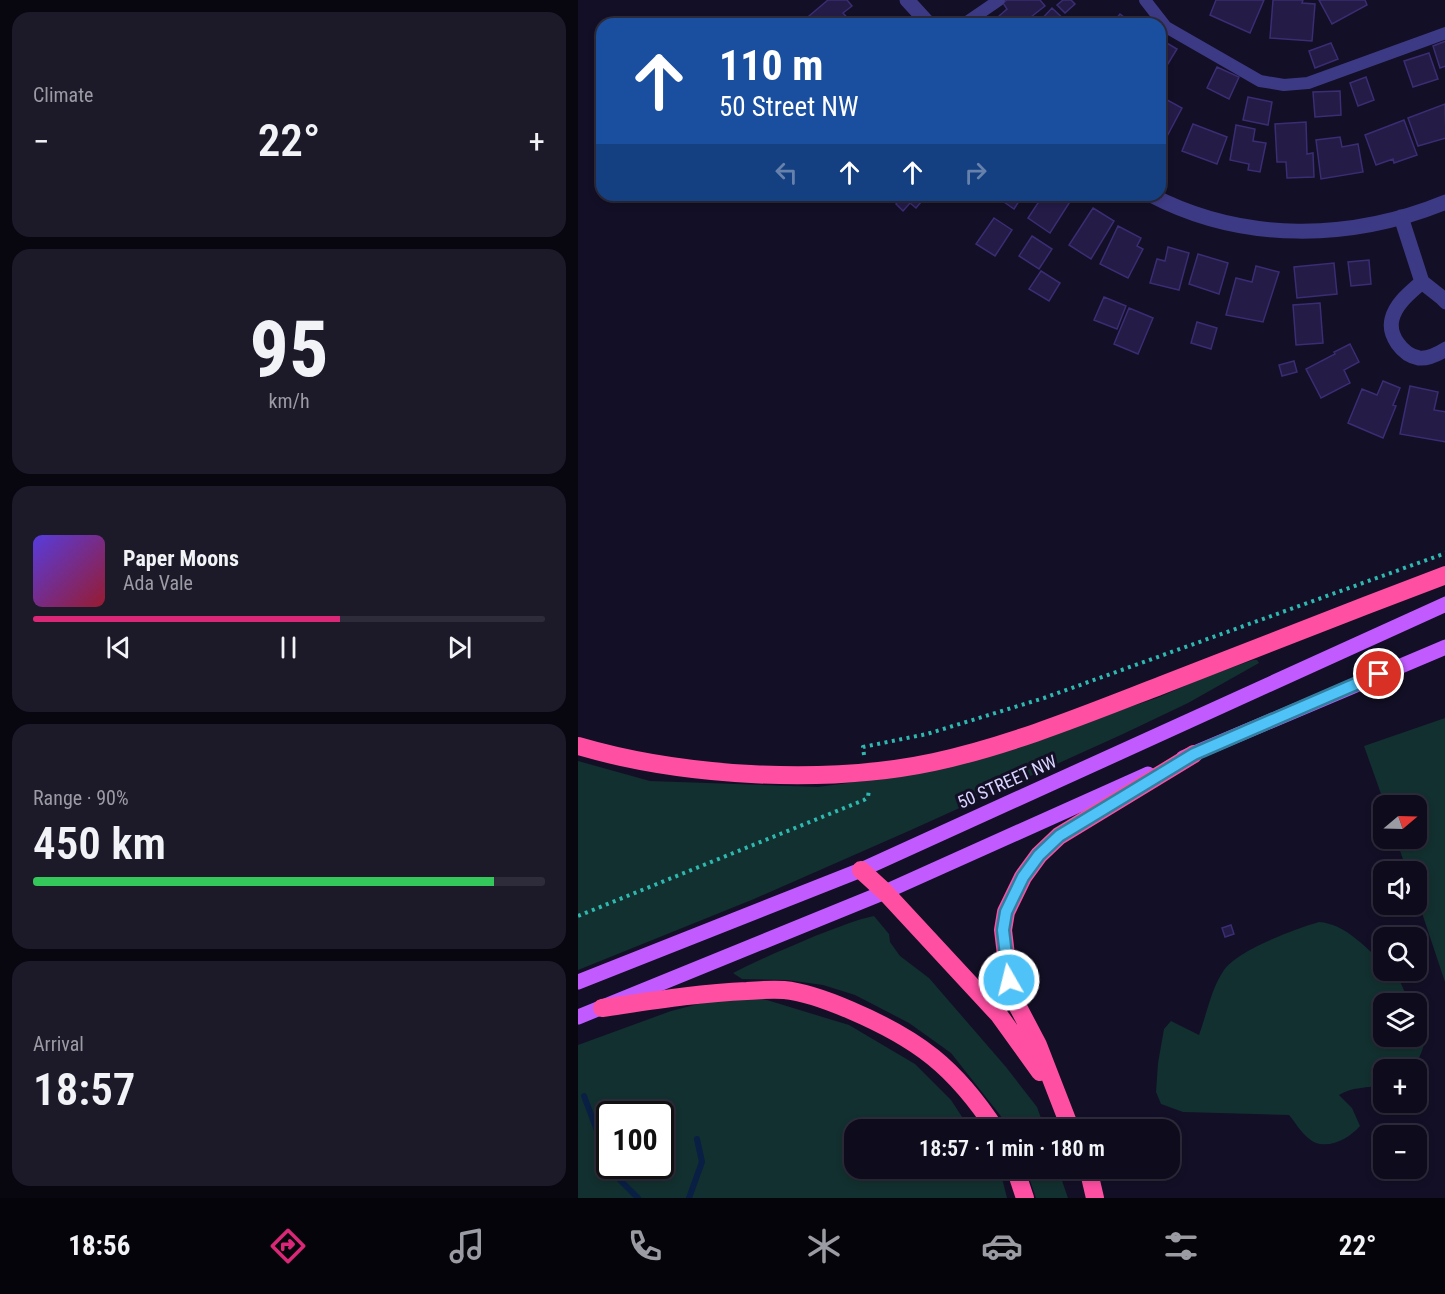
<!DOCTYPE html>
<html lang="en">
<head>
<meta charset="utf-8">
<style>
  :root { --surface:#0e0b1c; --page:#1c1929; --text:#f1f3f6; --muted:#9b9ba3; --line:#2e2b3b; --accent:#db2777 }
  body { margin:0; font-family:"Roboto Condensed",sans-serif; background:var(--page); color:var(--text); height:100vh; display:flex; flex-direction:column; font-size:22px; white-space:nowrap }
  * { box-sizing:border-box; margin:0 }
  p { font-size:20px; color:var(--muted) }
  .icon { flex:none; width:33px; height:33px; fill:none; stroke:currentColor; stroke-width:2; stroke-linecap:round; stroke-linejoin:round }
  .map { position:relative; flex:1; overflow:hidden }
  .drawer { display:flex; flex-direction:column; gap:12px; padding:12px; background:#08060f; width:578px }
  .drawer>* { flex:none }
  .top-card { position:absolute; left:18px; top:18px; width:570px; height:183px; border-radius:18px; box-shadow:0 3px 9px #0003,0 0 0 2px var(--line); background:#1a4fa0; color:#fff; overflow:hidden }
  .needle { width:39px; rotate:71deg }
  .tools { position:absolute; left:795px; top:795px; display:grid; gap:12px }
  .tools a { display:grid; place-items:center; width:54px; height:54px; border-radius:12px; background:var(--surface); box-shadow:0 3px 9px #0003,0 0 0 2px var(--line); font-size:30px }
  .speed { position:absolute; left:18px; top:1101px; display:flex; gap:12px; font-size:30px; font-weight:700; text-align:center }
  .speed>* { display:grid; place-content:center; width:78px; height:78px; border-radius:50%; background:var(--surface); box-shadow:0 3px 9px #0003,0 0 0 2px var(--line); line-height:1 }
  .speed .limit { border:3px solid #111; border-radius:9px; background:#fff; color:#111 }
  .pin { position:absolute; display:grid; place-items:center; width:51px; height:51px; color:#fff; margin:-26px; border:3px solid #fff; border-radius:50%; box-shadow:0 2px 6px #0007 }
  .me { position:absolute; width:66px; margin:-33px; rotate:352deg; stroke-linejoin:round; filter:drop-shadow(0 0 4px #0008) }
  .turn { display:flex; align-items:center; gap:21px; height:126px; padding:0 24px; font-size:27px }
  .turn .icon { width:78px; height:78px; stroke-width:2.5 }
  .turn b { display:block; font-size:42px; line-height:51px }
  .lanes { display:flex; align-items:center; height:57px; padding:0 24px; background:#0003; justify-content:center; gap:30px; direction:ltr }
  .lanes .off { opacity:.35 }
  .big { font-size:45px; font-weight:600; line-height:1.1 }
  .drawer .card { flex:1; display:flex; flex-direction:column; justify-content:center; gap:9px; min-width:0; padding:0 21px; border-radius:18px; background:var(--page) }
  .drawer .dial { align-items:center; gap:0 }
  .dial b { font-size:78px; line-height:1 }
  .song { display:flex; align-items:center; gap:18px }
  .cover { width:72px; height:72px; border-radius:9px; background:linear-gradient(135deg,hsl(250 70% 55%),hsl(350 70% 35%)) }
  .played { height:6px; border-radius:3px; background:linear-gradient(90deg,var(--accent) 60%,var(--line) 60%) }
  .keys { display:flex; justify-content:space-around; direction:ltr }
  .heat { display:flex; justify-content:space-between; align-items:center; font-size:33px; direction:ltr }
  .charge { height:9px; border-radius:4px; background:linear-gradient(90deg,#34c759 90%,var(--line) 0) }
  .trip { position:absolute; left:266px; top:1119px; width:336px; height:60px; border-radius:18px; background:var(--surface); box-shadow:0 3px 9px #0003,0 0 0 2px var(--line); font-weight:600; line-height:60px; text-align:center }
  .menu { display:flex; height:96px; justify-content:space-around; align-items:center; background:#06040b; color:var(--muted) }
  .menu .icon { width:42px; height:42px }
  .menu .on { color:var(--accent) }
  .menu b { font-size:27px; color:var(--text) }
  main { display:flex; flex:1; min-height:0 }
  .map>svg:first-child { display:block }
  .green { fill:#12302f; fill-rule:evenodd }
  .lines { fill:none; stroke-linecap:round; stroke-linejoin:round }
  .stream { stroke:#0a1f44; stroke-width:6 }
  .building { fill:#241b47; stroke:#3b2d73; stroke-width:1.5 }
  .path { stroke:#2fb8b0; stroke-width:4; stroke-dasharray:3 4.5; stroke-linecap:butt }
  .service { stroke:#3d3a85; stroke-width:12 }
  .minor { stroke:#3d3a85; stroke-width:15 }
  .primary { stroke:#c25bff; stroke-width:15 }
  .motorway { stroke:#ff4fa3; stroke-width:18 }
  .route-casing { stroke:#337fa1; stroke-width:15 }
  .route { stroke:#4fc3f7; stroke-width:10 }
  .labels { text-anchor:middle; stroke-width:6; stroke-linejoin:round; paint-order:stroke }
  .street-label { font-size:18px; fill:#d9d4ff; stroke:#130f26 }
</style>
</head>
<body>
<main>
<section class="drawer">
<div class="card"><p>Climate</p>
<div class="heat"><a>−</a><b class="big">22°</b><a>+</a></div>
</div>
<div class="card dial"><b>95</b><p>km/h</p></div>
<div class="card">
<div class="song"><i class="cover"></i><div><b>Paper Moons</b><p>Ada Vale</p></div></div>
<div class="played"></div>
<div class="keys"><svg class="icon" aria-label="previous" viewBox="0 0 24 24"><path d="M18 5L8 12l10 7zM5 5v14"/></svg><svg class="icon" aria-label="pause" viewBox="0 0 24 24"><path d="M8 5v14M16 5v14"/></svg><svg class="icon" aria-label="next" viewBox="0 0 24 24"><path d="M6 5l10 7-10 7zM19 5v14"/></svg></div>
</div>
<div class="card"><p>Range · 90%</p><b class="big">450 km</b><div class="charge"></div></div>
<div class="card"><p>Arrival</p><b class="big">18:57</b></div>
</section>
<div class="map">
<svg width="868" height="1198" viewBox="0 0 868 1198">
  <rect width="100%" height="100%" fill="#130f26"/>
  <path class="green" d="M675,660H679L681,663L610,703L545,734L333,830L176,899L0,970V761L72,781L240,787L330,775L488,728L579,698L625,678Z
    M867,718H868L867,982L839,898L838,872L829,871L818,839L838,838V806L807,805L786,746Z
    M296,916L311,934L312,942L322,956L351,978L428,1067L459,1107L467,1129H430L422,1115L373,1053L331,1023L277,995L245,985L209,980L164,979L155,973C182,959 209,948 237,936C256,929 276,920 296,916Z
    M741,922C767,924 786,946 805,963L806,970L815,971L818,973L832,1003L806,1004V1036H838L839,1008H844C854,1031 846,1048 836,1069L806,1070L805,1085C790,1088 773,1087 761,1095L774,1108L782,1126C770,1140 745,1153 729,1137C722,1131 717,1122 711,1115L605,1112L583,1104L578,1092L580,1063L586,1029L593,1021L621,1035C629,1013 633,989 646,970C660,950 717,929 741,922Z
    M182,998L271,1025L337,1064L373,1100L392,1129L276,1130V1168L417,1169L425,1182L429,1198H0V1045L93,1011L136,1000ZM32,1114H82V1166H32Z
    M448,1169H480L490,1198H458Z"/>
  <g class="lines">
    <path class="stream" d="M6,1096L32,1165
      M32,1166L40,1178L60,1198
      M111,1198L124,1162L119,1139"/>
  </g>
  <path class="building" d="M250,0H269L274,6L265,13L273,22L238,24L231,16Z
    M429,0H462L467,6L444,24H428L421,16L429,9L425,3Z
    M485,0H493L497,4L487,13L479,5Z
    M638,0H686L672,33L632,15Z
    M695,0H725L724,3L737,4L734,41L692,38Z
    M741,0H787L789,5L754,24Z
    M474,8L491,24H459Z
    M542,14L555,24H534Z
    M582,39L599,49L585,72L582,70Z
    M868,41V66L862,68L855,46Z
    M753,43L760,59L737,68L731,51Z
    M851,53L860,79L835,87L826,61Z
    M639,67L661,77L651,99L629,88Z
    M788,77L796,100L780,106L772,83Z
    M762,91L763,115L737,117L735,92Z
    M582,96L604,108L587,140L582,137Z
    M670,97L694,102L690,125L665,120Z
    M867,104L868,138L840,146L830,118Z
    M826,120L839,155L816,163L815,159L798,165L787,135Z
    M728,122L729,154L735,153L736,177L709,178L708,162H699L697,124Z
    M615,124L649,137L639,164L604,151Z
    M658,125L677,129L675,141L688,143L682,172L670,170L671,164L652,160Z
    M762,137L764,147L780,144L785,172L743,179L738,140Z
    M321,195H349L338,208L332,203L325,211L318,204L324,197Z
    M416,195H445L436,209Z
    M463,195H492L495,197L472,233L450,218L464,197Z
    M515,208L536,221L513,259L491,245Z
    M416,218L434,230L417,256L398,244Z
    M540,226L563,238L559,246L565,249L550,278L522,264Z
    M454,236L474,249L461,269L441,256Z
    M590,247L611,253L601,290L572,283L579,259L587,261Z
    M620,254L650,263L641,294L611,284Z
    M791,260L793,284L773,286L770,262Z
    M756,263L759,294L719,298L716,267Z
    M678,266L701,272L685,322L648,315L658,278L674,282Z
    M463,271L482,283L471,301L451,289Z
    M526,297L548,306L539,329L516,320Z
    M742,303L745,343L718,345L715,305Z
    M551,308L575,318L560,354L536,344Z
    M619,322L639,328L633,349L613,343Z
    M772,344L781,362L766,370L772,383L743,398L728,369L757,354L756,352Z
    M716,361L719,372L704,376L701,365Z
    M805,381L822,388L815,405L818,406L805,438L770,423L784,389L799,395Z
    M832,386L860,392L856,410L868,412V442L822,434Z
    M653,925L656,934L647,937L644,928Z"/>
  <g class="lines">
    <path class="path" d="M286,755L285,747L349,734L466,698L868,553
      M0,916L286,800L290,797L291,789"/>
    <path class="service" d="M567,0L588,27L682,81L706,85L730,83L868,33
      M386,24L421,0"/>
    <path class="minor" d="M329,0L351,24
      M573,195C665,243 773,241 868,202
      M823,217L844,282L863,297L868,302
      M844,282C833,292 818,303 814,319C810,335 824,355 841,358C850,359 860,354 868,349"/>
    <path class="primary" d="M605,758L868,647
      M0,982L283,870L868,604
      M0,1017L307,892L570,774"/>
    <path class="motorway" d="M0,746C106,777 248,785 356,762C434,745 509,714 584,685C678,648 773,611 868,575
      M283,870L307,892L421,1015L462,1072
      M24,1008C72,1001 120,993 169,991C181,990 194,989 206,990C228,992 251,1001 272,1010C340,1039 377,1067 418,1130
      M493,1130L460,1045L439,1005L431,980L425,930L428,912L445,877L461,855L481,836L616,754
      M437,1168L447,1198
      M510,1168L517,1198"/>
  </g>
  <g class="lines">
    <defs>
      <path id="route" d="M431,980L425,930L428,912L445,877L461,855L481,836L616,754L801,674"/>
    </defs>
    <use href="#route" class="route-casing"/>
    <use href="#route" class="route"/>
  </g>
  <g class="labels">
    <g class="street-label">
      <text transform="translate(429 782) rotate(-24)" y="6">50 STREET NW</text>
    </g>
  </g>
</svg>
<div class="tools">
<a><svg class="needle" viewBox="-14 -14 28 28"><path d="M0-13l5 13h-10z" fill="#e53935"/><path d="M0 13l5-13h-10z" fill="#9b9ba3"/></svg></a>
<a><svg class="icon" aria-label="sound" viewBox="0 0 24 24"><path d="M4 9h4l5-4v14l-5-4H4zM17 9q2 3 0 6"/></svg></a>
<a><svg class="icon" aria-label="search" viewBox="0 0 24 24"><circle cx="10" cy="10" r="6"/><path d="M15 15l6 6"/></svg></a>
<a><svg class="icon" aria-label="layers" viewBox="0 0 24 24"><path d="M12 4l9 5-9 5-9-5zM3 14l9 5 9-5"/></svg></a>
<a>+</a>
<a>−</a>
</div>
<div class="speed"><div class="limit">100</div></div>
<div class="pin" style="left:801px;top:674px;background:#d93025"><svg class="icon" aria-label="arrive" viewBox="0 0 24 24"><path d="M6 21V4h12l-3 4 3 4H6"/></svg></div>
<svg class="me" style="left:431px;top:980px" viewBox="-20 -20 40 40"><circle r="17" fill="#4fc3f7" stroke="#fff" stroke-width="3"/><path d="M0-11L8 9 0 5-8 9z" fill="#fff"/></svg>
<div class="trip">18:57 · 1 min · 180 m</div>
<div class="top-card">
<div class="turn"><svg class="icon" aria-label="ahead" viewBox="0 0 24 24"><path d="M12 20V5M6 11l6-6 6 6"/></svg><div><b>110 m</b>50 Street NW</div></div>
<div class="lanes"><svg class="icon off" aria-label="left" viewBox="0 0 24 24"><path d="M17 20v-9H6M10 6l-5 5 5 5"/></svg><svg class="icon" aria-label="ahead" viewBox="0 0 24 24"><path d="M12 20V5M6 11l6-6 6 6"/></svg><svg class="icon" aria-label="ahead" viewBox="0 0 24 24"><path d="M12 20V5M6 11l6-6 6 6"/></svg><svg class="icon off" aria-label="right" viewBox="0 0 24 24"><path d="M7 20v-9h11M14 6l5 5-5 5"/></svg></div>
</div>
</div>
</main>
<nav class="menu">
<b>18:56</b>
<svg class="icon on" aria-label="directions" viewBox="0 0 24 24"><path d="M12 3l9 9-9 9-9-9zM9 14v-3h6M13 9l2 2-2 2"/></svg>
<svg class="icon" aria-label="music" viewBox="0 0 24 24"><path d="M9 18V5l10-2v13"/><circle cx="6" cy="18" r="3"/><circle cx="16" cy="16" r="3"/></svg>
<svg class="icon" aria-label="phone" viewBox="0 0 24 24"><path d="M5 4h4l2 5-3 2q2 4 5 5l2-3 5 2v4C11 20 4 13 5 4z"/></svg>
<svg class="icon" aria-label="climate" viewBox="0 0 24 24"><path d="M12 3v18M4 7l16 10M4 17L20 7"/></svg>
<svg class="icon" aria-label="car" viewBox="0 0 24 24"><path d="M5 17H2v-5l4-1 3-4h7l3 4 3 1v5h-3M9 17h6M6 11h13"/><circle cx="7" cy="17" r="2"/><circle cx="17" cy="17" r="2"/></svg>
<svg class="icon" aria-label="filters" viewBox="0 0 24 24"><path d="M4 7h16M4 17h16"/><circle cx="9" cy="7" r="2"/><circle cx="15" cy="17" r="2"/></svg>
<b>22°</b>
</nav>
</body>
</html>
